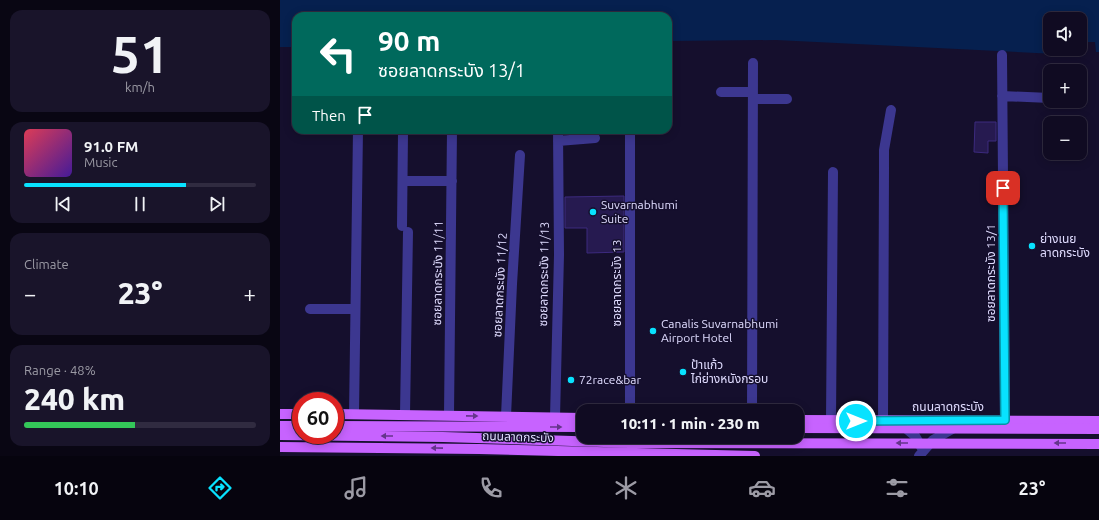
<!DOCTYPE html>
<html lang="en">
<head>
<meta charset="utf-8">
<style>
  :root { --surface:#100b22; --page:#19142a; --text:#f1f3f6; --muted:#9c9ba5; --line:#302b40; --accent:#08e2ff }
  body { margin:0; font-family:Ubuntu,"Noto Sans Thai",sans-serif; background:var(--page); color:var(--text); height:100vh; display:flex; flex-direction:column; font-size:15px; white-space:nowrap }
  * { box-sizing:border-box; margin:0 }
  p { font-size:13px; color:var(--muted) }
  .icon { flex:none; width:22px; height:22px; fill:none; stroke:currentColor; stroke-width:2; stroke-linecap:round; stroke-linejoin:round }
  .map { position:relative; flex:1; overflow:hidden }
  .panel { display:flex; flex-direction:column; gap:10px; padding:10px; background:#090613; width:280px }
  .panel>* { flex:none }
  .hud { position:absolute; left:12px; top:12px; width:380px; height:122px; border-radius:12px; box-shadow:0 2px 10px #0003,0 0 0 1px var(--line); background:#00695c; color:#fff; overflow:hidden }
  .controls { position:absolute; left:763px; top:12px; display:grid; gap:8px }
  .controls a { display:grid; place-items:center; width:44px; height:44px; border-radius:8px; background:var(--surface); box-shadow:0 2px 10px #0003,0 0 0 1px var(--line); font-size:20px }
  .speed { position:absolute; left:12px; top:392px; display:flex; gap:8px; font-size:20px; font-weight:700; text-align:center }
  .speed>* { display:grid; place-content:center; width:52px; height:52px; border-radius:50%; background:var(--surface); box-shadow:0 2px 10px #0003,0 0 0 1px var(--line); line-height:1 }
  .speed .limit { border:6px solid #d22; background:#fff; color:#111 }
  .pin { position:absolute; display:grid; place-items:center; width:34px; height:34px; color:#fff; margin:-17px; border-radius:8px; box-shadow:0 2px 6px #0006 }
  .me { position:absolute; width:44px; margin:-22px; rotate:90deg; stroke-linejoin:round; filter:drop-shadow(0 0 3px #0008) }
  .turn { display:flex; align-items:center; gap:14px; height:84px; padding:0 20px; font-size:18px }
  .turn .icon { width:52px; height:52px; stroke-width:2.5 }
  .turn b { display:block; font-size:28px; line-height:34px }
  .then { display:flex; align-items:center; height:38px; padding:0 20px; background:#0003; gap:8px; font-size:15px }
  .big { font-size:30px; font-weight:800; line-height:1.1 }
  .panel .widget { flex:1; display:flex; flex-direction:column; justify-content:center; gap:6px; min-width:0; padding:0 14px; border-radius:12px; background:var(--page) }
  .panel .dial { align-items:center; gap:0 }
  .dial b { font-size:52px; line-height:1 }
  .song { display:flex; align-items:center; gap:12px }
  .cover { width:48px; height:48px; border-radius:6px; background:linear-gradient(135deg,hsl(350 70% 55%),hsl(260 70% 35%)) }
  .played { height:4px; border-radius:2px; background:linear-gradient(90deg,var(--accent) 70%,var(--line) 70%) }
  .keys { display:flex; justify-content:space-around; direction:ltr }
  .heat { display:flex; justify-content:space-between; align-items:center; font-size:22px; direction:ltr }
  .charge { height:6px; border-radius:3px; background:linear-gradient(90deg,#34c759 48%,var(--line) 0) }
  .trip { position:absolute; left:296px; top:404px; width:228px; height:40px; border-radius:12px; background:var(--surface); box-shadow:0 2px 10px #0003,0 0 0 1px var(--line); font-weight:800; line-height:40px; text-align:center }
  .menu { display:flex; height:64px; justify-content:space-around; align-items:center; background:#06040e; color:var(--muted) }
  .menu .icon { width:28px; height:28px }
  .menu .on { color:var(--accent) }
  .menu b { font-size:18px; color:var(--text) }
  main { display:flex; flex:1; min-height:0 }
  .map>svg:first-child { display:block }
  .water { fill:#06204f }
  .building { fill:#261a50; stroke:#3c2a7e }
  .lines { fill:none; stroke-linecap:round; stroke-linejoin:round }
  .minor { stroke:#3c3790; stroke-width:10 }
  .tertiary { stroke:#3c3790; stroke-width:10 }
  .primary { stroke:#c763ff; stroke-width:10 }
  .primary-bridge { stroke:#c763ff; stroke-width:10 }
  .oneway { fill:#65358c }
  .route-casing { stroke:#0593a6; stroke-width:10 }
  .route { stroke:#08e2ff; stroke-width:7 }
  .poi-dot { fill:#08e2ff; stroke:#150f2d; stroke-width:1.5 }
  .labels { text-anchor:middle; stroke-width:3; stroke-linejoin:round; paint-order:stroke }
  .poi-label { font-size:12px; fill:#e0dcff; stroke:#150f2d; text-anchor:start }
  .street-label { font-size:12px; fill:#e0dcff; stroke:#150f2d }
</style>
</head>
<body>
<main>
<section class="panel">
<div class="widget dial"><b>51</b><p>km/h</p></div>
<div class="widget">
<div class="song"><i class="cover"></i><div><b>91.0 FM</b><p>Music</p></div></div>
<div class="played"></div>
<div class="keys"><svg class="icon" aria-label="previous" viewBox="0 0 24 24"><path d="M18 5L8 12l10 7zM5 5v14"/></svg><svg class="icon" aria-label="pause" viewBox="0 0 24 24"><path d="M8 5v14M16 5v14"/></svg><svg class="icon" aria-label="next" viewBox="0 0 24 24"><path d="M6 5l10 7-10 7zM19 5v14"/></svg></div>
</div>
<div class="widget"><p>Climate</p>
<div class="heat"><a>−</a><b class="big">23°</b><a>+</a></div>
</div>
<div class="widget"><p>Range · 48%</p><b class="big">240 km</b><div class="charge"></div></div>
</section>
<div class="map">
<svg width="819" height="456" viewBox="0 0 819 456">
  <rect width="100%" height="100%" fill="#150f2d"/>
  <path class="water" d="M0,0H819V52H816L815,42H800V19H770V49H798L796,51V55L496,40L388,41V16H16V47H0Z"/>
  <path class="building" d="M695,122H716V141H708V153L694,152Z
    M344,196V252L307,253V228H285V197Z"/>
  <g class="lines">
    <path class="minor" d="M722,55L725,420
      M441,92H473
      M722,96L770,98
      M473,99H507
      M278,141L315,138
      M123,181H172
      M122,226L123,133
      M30,309H75
      M350,411V130
      M472,411L473,63
      M74,414L78,130
      M125,414L128,232
      M169,415L172,130
      M226,416L232,284L240,155
      M275,417L279,255L278,130
      M551,420L553,172
      M603,421L604,170V150L611,110"/>
    <path class="tertiary" d="M623,426L635,436L643,450
      M639,456L653,440L674,428"/>
    <path class="primary" d="M0,414H21
      M55,414L303,418
      M517,420L819,421
      M0,426H21
      M55,426L303,427
      M0,435L163,437L356,443
      M0,447L199,449L475,456"/>
    <path class="primary-bridge" d="M517,428L819,429
      M356,443L819,444"/>
  </g>
  <defs><path id="oneway-solid" d="M-6-.8H1V-3.2L6.5 0L1 3.2V.8H-6Z"/></defs>
  <g class="oneway">
    <use href="#oneway-solid" transform="translate(192 416) rotate(1)"/>
    <use href="#oneway-solid" transform="translate(276 427)"/>
    <use href="#oneway-solid" transform="translate(107 436) rotate(-180)"/>
    <use href="#oneway-solid" transform="translate(622 443) rotate(-180)"/>
    <use href="#oneway-solid" transform="translate(780 443) rotate(-180)"/>
    <use href="#oneway-solid" transform="translate(157 448) rotate(-179)"/>
  </g>
  <g class="lines">
    <defs>
      <path id="route" d="M576,421L725,420L723,188"/>
    </defs>
    <use href="#route" class="route-casing"/>
    <use href="#route" class="route"/>
  </g>
  <g class="poi-dot">
    <circle cx="313" cy="212" r="4"/>
    <circle cx="752" cy="246" r="4"/>
    <circle cx="373" cy="331" r="4"/>
    <circle cx="403" cy="372" r="4"/>
    <circle cx="291" cy="380" r="4"/>
  </g>
  <g class="labels">
    <g class="poi-label">
      <text x="321" y="209">Suvarnabhumi<tspan x="321" dy="14">Suite</tspan></text>
      <text x="760" y="243">ย่างเนย<tspan x="760" dy="14">ลาดกระบัง</tspan></text>
      <text x="381" y="328">Canalis Suvarnabhumi<tspan x="381" dy="14">Airport Hotel</tspan></text>
      <text x="411" y="369">ป้าแก้ว<tspan x="411" dy="14">ไก่ย่างหนังกรอบ</tspan></text>
      <text x="299" y="384">72race&amp;bar</text>
    </g>
    <g class="street-label">
      <text transform="translate(158 273) rotate(-89)" y="4">ซอยลาดกระบัง 11/11</text>
      <text transform="translate(711 273) rotate(-90)" y="4">ซอยลาดกระบัง 13/1</text>
      <text transform="translate(264 274) rotate(-89)" y="4">ซอยลาดกระบัง 11/13</text>
      <text transform="translate(337 283) rotate(-90)" y="4">ซอยลาดกระบัง 13</text>
      <text transform="translate(220 285) rotate(-87)" y="4">ซอยลาดกระบัง 11/12</text>
      <text x="668" y="411">ถนนลาดกระบัง</text>
      <text transform="translate(238 437) rotate(2)" y="4">ถนนลาดกระบัง</text>
    </g>
  </g>
</svg>
<div class="controls">
<a><svg class="icon" aria-label="sound" viewBox="0 0 24 24"><path d="M4 9h4l5-4v14l-5-4H4zM17 9q2 3 0 6"/></svg></a>
<a>+</a>
<a>−</a>
</div>
<div class="speed"><div class="limit">60</div></div>
<div class="pin" style="left:723px;top:188px;background:#d93025"><svg class="icon" aria-label="arrive" viewBox="0 0 24 24"><path d="M6 21V4h12l-3 4 3 4H6"/></svg></div>
<svg class="me" style="left:576px;top:421px" viewBox="-20 -20 40 40"><circle r="17" fill="#08e2ff" stroke="#fff" stroke-width="3"/><path d="M0-11L8 9 0 5-8 9z" fill="#fff"/></svg>
<div class="trip">10:11 · 1 min · 230 m</div>
<div class="hud">
<div class="turn"><svg class="icon" aria-label="left" viewBox="0 0 24 24"><path d="M17 20v-9H6M10 6l-5 5 5 5"/></svg><div><b>90 m</b>ซอยลาดกระบัง 13/1</div></div>
<div class="then">Then<svg class="icon" aria-label="arrive" viewBox="0 0 24 24"><path d="M6 21V4h12l-3 4 3 4H6"/></svg></div>
</div>
</div>
</main>
<nav class="menu">
<b>10:10</b>
<svg class="icon on" aria-label="directions" viewBox="0 0 24 24"><path d="M12 3l9 9-9 9-9-9zM9 14v-3h6M13 9l2 2-2 2"/></svg>
<svg class="icon" aria-label="music" viewBox="0 0 24 24"><path d="M9 18V5l10-2v13"/><circle cx="6" cy="18" r="3"/><circle cx="16" cy="16" r="3"/></svg>
<svg class="icon" aria-label="phone" viewBox="0 0 24 24"><path d="M5 4h4l2 5-3 2q2 4 5 5l2-3 5 2v4C11 20 4 13 5 4z"/></svg>
<svg class="icon" aria-label="climate" viewBox="0 0 24 24"><path d="M12 3v18M4 7l16 10M4 17L20 7"/></svg>
<svg class="icon" aria-label="car" viewBox="0 0 24 24"><path d="M5 17H2v-5l4-1 3-4h7l3 4 3 1v5h-3M9 17h6M6 11h13"/><circle cx="7" cy="17" r="2"/><circle cx="17" cy="17" r="2"/></svg>
<svg class="icon" aria-label="filters" viewBox="0 0 24 24"><path d="M4 7h16M4 17h16"/><circle cx="9" cy="7" r="2"/><circle cx="15" cy="17" r="2"/></svg>
<b>23°</b>
</nav>
</body>
</html>
